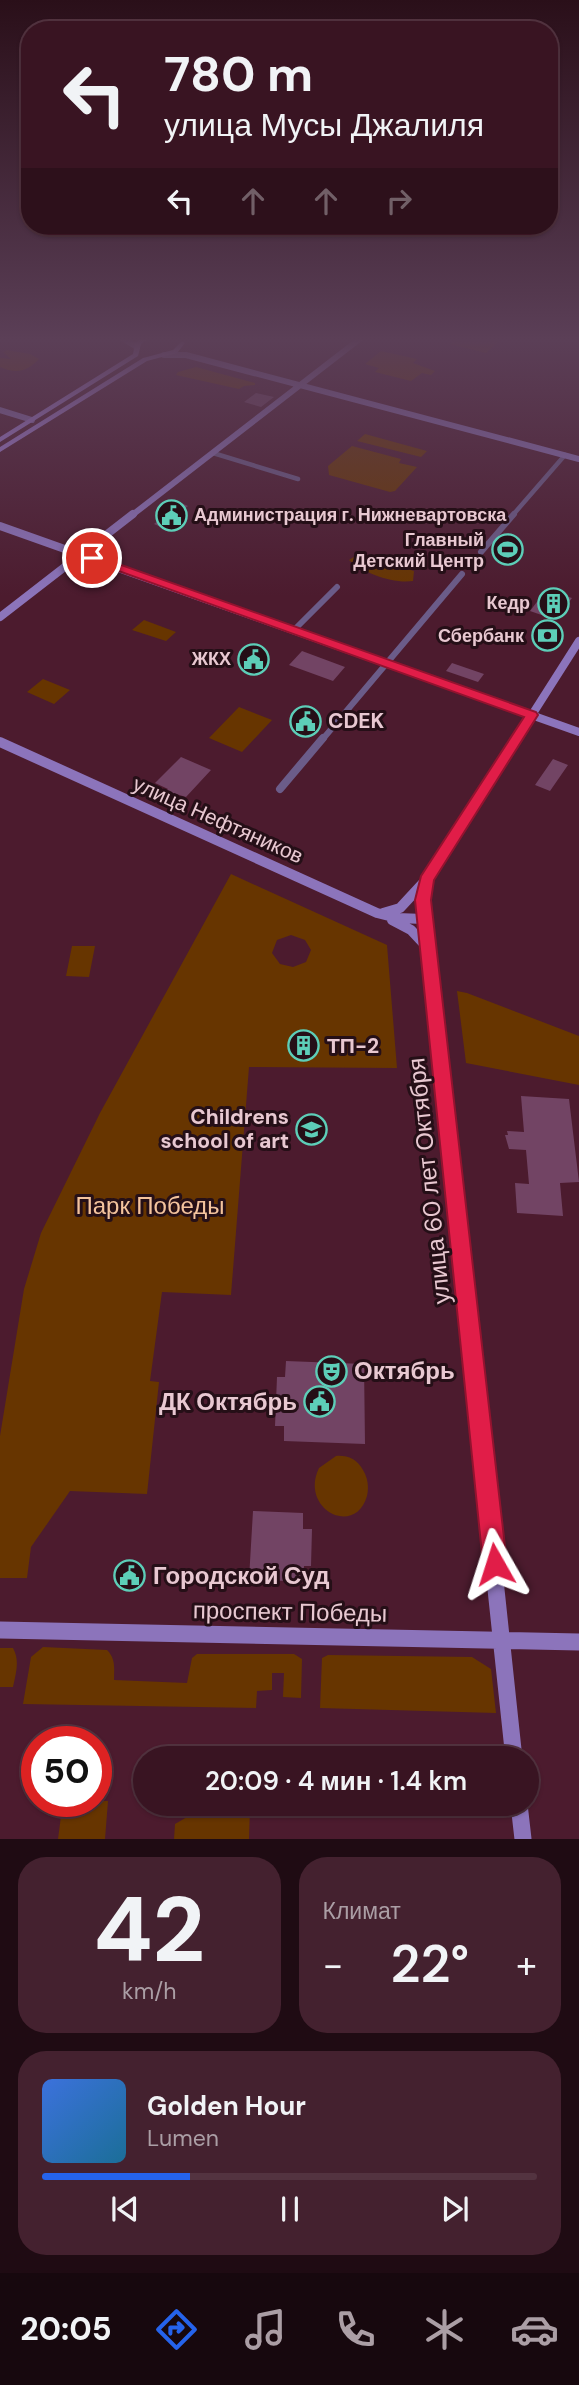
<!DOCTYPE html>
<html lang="ru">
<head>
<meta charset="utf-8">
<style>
  :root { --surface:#391422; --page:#44212f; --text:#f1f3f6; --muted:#ab9ea5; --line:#533340; --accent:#2563eb }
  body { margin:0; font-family:"DM Sans",sans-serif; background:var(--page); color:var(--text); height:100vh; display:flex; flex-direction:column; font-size:26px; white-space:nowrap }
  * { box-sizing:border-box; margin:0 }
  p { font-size:23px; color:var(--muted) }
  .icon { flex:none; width:38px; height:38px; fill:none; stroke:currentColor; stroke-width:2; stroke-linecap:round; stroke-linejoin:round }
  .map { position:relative; height:1839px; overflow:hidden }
  .sheet { display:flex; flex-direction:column; gap:18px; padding:18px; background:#1f0b13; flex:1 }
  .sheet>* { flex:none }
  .hud { position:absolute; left:21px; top:21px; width:537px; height:214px; border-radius:28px; box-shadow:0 2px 5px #0004,0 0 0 2px var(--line); background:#391422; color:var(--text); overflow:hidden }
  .speed { position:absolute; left:21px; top:1726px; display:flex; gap:14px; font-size:35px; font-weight:700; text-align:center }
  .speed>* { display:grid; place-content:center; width:91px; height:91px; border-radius:50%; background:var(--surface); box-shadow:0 2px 5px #0004,0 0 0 2px var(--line); line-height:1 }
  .speed .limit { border:10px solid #d22; background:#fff; color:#111 }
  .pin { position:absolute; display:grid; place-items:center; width:60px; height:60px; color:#fff; margin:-30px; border:4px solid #fff; border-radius:50%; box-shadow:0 2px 7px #0007 }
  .me { position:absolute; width:77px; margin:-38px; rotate:354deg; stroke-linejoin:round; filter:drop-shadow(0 0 5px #0008) }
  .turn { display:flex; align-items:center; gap:24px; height:147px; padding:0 28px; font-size:32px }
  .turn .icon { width:91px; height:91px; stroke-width:2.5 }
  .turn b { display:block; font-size:49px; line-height:60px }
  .lanes { display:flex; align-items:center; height:66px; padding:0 28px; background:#0003; justify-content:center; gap:35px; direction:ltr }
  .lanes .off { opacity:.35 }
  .big { font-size:52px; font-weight:600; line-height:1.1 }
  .sheet .card { flex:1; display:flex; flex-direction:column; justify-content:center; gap:10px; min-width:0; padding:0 24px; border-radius:28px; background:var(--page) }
  .sheet .dial { align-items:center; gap:0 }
  .dial b { font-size:91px; line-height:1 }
  .song { display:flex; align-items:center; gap:21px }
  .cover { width:84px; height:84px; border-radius:10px; background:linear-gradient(135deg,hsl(220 70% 55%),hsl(200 70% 35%)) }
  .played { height:7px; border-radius:4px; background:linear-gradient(90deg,var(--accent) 30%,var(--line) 30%) }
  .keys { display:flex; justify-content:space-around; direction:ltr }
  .heat { display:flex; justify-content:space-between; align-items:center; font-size:38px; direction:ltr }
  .sheet .tiles { flex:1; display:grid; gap:18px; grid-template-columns:1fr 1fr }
  .card:last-child { grid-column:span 2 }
  .trip { position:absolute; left:133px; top:1746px; width:406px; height:70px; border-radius:35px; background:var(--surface); box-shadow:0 2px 5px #0004,0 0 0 2px var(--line); font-weight:600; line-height:70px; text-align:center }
  .menu { display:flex; height:112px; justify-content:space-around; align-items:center; background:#17080e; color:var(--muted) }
  .menu .icon { width:49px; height:49px }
  .menu .on { color:var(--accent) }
  .menu b { font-size:32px; color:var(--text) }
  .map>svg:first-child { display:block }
  .green { fill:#673500; fill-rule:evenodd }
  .building { fill:#724464 }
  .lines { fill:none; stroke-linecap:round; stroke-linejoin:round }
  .street-far2 { stroke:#6b5c89; stroke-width:4.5 }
  .street-far1 { stroke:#6b5c89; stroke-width:6 }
  .street { stroke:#6b5c89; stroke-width:8 }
  .secondary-far4 { stroke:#8c74bb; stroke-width:6 }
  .secondary-far3 { stroke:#8c74bb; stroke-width:8 }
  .secondary-far2 { stroke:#8c74bb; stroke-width:10 }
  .secondary-far1 { stroke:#8c74bb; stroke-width:13 }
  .secondary { stroke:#8c74bb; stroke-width:17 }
  .primary { fill:#a686e3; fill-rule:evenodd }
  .route { fill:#e11d48; stroke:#92132f; stroke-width:2 }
  .labels { text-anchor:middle; stroke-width:6; stroke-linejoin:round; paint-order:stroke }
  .far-poi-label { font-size:18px; font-weight:bold; fill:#e8c8d1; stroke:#250f17; text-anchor:end }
  .poi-label { font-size:21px; font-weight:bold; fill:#e8c8d1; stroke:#250f17; text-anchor:start }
  .street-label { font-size:21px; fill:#e8c8d1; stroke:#250f17 }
  .near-street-label { font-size:24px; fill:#e8c8d1; stroke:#250f17 }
  .near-park-label { font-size:24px; fill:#f4c39d; stroke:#250f17 }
  .near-poi-label { font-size:24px; font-weight:bold; fill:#e8c8d1; stroke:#250f17; text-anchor:start }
</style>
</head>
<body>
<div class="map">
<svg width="579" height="1839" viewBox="0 0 579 1839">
  <rect width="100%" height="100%" fill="#4c1b2e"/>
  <path class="green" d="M457,338H502L486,353L450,344Z
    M7,350L30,354L39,359C27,372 16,374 0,367V358L11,359L3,352Z
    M381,351L417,359L413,363L435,371L431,375L422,373L411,381L375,372L379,368L365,364Z
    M196,367L255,383V385L244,386L239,389L176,375L178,372Z
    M365,434L427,451L421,457L357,441Z
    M352,446L401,459L399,463L417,467L395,491L390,492L329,475L328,466Z
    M360,553L367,555L371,566L377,569L382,567L375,562L382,561L414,571L413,581C393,584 363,573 349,560Z
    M144,620L176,632L166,641L132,630Z
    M43,679L70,690L54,704L27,692Z
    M239,707L272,720L242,752L209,738Z
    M231,874L387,945L397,1068L249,1067L231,1295L162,1292L150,1381L159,1382L147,1494L70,1491L31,1547L27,1578H0V1436L24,1289L41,1233L100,1113ZM291,935L305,940L311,950L306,962L293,967L280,964L272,953L277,940Z
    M72,946H95L89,977L66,976Z
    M457,991L467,993L579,1036V1085L466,1063Z
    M336,1456C347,1455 357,1459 363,1470C368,1478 369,1487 367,1496C355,1538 299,1509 319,1468Z
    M43,1647L107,1650C116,1659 114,1668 114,1680L187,1683L192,1658L197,1654H294L302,1659L301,1698L283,1697L284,1673H272V1690L257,1691L256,1708L23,1704L31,1657Z
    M0,1648H13C20,1661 16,1672 13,1687H0Z
    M328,1655L472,1657L491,1669L496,1713L320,1708L322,1658Z
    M63,1801H108L105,1839H58Z
    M222,1806L250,1807L249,1839H174L175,1824L194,1813L213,1814L214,1810Z"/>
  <path class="building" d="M256,393L274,397L261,407L244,402Z
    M181,503L188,506L161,527L154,524Z
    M546,590L572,598L556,620L530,611Z
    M302,651L345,667L333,681L289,665Z
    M452,663L484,674L478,682L446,671Z
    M181,757L211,770L186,797L166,791L168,789L155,783Z
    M553,759L568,765L550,791L535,785Z
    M521,1096L569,1099L579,1182L560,1183L563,1216L517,1213L515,1183L529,1184L526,1150L509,1149L505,1135H508L507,1131L524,1132Z
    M286,1361L364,1364L365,1444L284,1441V1426H275L277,1377H285Z
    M253,1511L303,1513V1529H312L311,1566H304L303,1582L249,1579Z"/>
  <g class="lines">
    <path class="street-far2" d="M213,453L298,479
      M512,516L565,455"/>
    <path class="street-far1" d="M481,552L514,514
      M293,631L337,587
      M322,740L462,574"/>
    <path class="street" d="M280,789L323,738"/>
    <path class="secondary-far4" d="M122,338L137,347
      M164,355H186L579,459
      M0,410L32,420
      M131,516L361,338"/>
    <path class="secondary-far3" d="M0,526L579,732
      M0,617L133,514
      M516,740L579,641"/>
    <path class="secondary-far2" d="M0,742L377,913L397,918L424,919
      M383,913L400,908L425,881
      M392,920L411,930L426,946
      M436,1023L423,900L429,875L517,738"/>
    <path class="secondary-far1" d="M436,1022L474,1383"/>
    <path class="secondary" d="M474,1382L514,1759
      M0,1630L579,1642
      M519,1804L523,1839"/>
    <path class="primary" d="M141,338H149L141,344L138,356L0,442V437L133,354L135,343Z
      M182,341L185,343L177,353L147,361L0,452V447L143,358L173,350Z"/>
  </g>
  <linearGradient id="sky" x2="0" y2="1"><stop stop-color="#2a0f19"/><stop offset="0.57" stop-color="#5b3f57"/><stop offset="1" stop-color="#5b3f57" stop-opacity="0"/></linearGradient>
  <rect width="579" height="596" fill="url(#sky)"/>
  <path class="route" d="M88,556H96L536,712L538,715L434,880L431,900L507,1564L503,1573L495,1576L486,1573L483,1564L415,900L421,876L524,717L88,560Z"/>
  <defs>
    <symbol id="civic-ring" viewBox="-11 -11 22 22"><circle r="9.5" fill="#250f17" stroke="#5dceb8" stroke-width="1.5"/><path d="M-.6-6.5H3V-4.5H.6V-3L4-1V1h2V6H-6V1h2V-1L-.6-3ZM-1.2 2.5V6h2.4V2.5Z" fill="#5dceb8"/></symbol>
    <symbol id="stadium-ring" viewBox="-11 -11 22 22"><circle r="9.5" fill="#250f17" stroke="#5dceb8" stroke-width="1.5"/><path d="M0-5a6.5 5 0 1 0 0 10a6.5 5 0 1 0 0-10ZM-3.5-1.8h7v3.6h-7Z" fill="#5dceb8"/></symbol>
    <symbol id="building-ring" viewBox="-11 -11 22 22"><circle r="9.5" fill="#250f17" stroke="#5dceb8" stroke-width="1.5"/><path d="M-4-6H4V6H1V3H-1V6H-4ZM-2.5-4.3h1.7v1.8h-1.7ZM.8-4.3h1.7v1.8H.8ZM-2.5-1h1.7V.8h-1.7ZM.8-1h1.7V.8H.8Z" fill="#5dceb8"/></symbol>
    <symbol id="bank-ring" viewBox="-11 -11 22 22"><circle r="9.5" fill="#250f17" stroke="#5dceb8" stroke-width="1.5"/><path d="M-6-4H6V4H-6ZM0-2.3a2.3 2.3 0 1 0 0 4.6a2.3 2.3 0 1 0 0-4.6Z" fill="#5dceb8"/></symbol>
    <symbol id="school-ring" viewBox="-11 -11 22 22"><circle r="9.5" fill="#250f17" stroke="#5dceb8" stroke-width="1.5"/><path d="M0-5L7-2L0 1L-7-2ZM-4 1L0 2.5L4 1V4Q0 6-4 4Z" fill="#5dceb8"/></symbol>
    <symbol id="theatre-ring" viewBox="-11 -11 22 22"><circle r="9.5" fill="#250f17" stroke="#5dceb8" stroke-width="1.5"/><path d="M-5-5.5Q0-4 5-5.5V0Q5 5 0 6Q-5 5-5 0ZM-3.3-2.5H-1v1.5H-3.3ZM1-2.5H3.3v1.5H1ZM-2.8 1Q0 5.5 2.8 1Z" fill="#5dceb8"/></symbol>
  </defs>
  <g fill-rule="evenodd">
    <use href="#civic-ring" x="154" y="498" width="35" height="35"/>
    <use href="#stadium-ring" x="490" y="532" width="35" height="35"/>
    <use href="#building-ring" x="536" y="586" width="35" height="35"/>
    <use href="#bank-ring" x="530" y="618" width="35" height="35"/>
    <use href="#civic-ring" x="236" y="642" width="35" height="35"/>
    <use href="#civic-ring" x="288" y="704" width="35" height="35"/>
    <use href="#building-ring" x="286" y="1028" width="35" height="35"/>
    <use href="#school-ring" x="294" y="1112" width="35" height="35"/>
    <use href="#theatre-ring" x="314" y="1354" width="35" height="35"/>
    <use href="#civic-ring" x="302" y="1384" width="35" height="35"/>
    <use href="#civic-ring" x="112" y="1558" width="35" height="35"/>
  </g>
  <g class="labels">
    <g class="far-poi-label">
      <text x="194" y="521" text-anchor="start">Администрация г. Нижневартовска</text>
      <text x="484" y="546">Главный<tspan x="484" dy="21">Детский Центр</tspan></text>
      <text x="530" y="609">Кедр</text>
      <text x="524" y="642">Сбербанк</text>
      <text x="231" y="665">ЖКХ</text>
    </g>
    <g class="poi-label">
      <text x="328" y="728">CDEK</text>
      <text x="327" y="1053">ТП-2</text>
      <text x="289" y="1124" text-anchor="end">Childrens<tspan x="289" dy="24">school of art</tspan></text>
    </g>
    <g class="street-label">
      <text transform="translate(218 820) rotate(24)" y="7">улица Нефтяников</text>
    </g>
    <g class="near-street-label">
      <text transform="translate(429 1181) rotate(-96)" y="8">улица 60 лет Октября</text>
      <text transform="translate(290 1612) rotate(1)" y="8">проспект Победы</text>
    </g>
    <g class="near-park-label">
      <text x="150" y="1214">Парк Победы</text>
    </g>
    <g class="near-poi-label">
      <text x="354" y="1379">Октябрь</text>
      <text x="297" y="1410" text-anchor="end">ДК Октябрь</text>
      <text x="153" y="1584">Городской Суд</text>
    </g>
  </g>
</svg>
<div class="speed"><div class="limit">50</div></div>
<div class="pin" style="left:92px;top:558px;background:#d93025"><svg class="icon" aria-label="arrive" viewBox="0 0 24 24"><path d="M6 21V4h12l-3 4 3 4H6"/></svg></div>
<svg class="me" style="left:495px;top:1564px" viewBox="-20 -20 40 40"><path d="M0-17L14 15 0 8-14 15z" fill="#e11d48" stroke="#fff" stroke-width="4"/></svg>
<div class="trip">20:09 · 4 мин · 1.4 km</div>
<div class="hud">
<div class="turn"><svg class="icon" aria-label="left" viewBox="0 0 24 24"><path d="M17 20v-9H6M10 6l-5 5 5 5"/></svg><div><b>780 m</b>улица Мусы Джалиля</div></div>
<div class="lanes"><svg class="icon" aria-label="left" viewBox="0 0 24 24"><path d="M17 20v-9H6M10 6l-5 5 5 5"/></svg><svg class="icon off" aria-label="ahead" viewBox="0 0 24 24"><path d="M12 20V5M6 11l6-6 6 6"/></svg><svg class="icon off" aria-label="ahead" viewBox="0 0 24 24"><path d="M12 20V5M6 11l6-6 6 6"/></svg><svg class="icon off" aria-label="right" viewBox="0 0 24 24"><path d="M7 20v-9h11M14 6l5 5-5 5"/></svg></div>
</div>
</div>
<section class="sheet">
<div class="tiles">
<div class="card dial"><b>42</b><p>km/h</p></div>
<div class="card"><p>Климат</p>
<div class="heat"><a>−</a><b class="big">22°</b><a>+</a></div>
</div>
<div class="card">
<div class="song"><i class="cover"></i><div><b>Golden Hour</b><p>Lumen</p></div></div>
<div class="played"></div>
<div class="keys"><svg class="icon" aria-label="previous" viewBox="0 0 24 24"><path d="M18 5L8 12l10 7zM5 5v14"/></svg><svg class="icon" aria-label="pause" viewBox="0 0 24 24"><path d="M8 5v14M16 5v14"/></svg><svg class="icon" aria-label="next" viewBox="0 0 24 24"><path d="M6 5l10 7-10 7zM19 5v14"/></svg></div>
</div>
</div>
</section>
<nav class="menu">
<b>20:05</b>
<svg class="icon on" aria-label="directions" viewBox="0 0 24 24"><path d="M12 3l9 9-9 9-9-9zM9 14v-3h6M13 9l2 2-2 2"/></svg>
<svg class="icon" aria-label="music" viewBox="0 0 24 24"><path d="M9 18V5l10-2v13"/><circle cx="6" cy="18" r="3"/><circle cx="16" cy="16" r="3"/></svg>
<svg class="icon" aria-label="phone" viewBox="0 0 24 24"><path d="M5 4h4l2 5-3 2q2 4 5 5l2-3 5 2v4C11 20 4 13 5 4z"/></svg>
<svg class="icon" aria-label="climate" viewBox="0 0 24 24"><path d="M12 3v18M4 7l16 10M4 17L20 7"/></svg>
<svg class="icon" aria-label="car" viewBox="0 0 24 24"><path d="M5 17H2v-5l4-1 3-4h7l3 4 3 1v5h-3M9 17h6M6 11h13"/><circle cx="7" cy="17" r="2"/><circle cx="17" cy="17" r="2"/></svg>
</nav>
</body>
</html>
